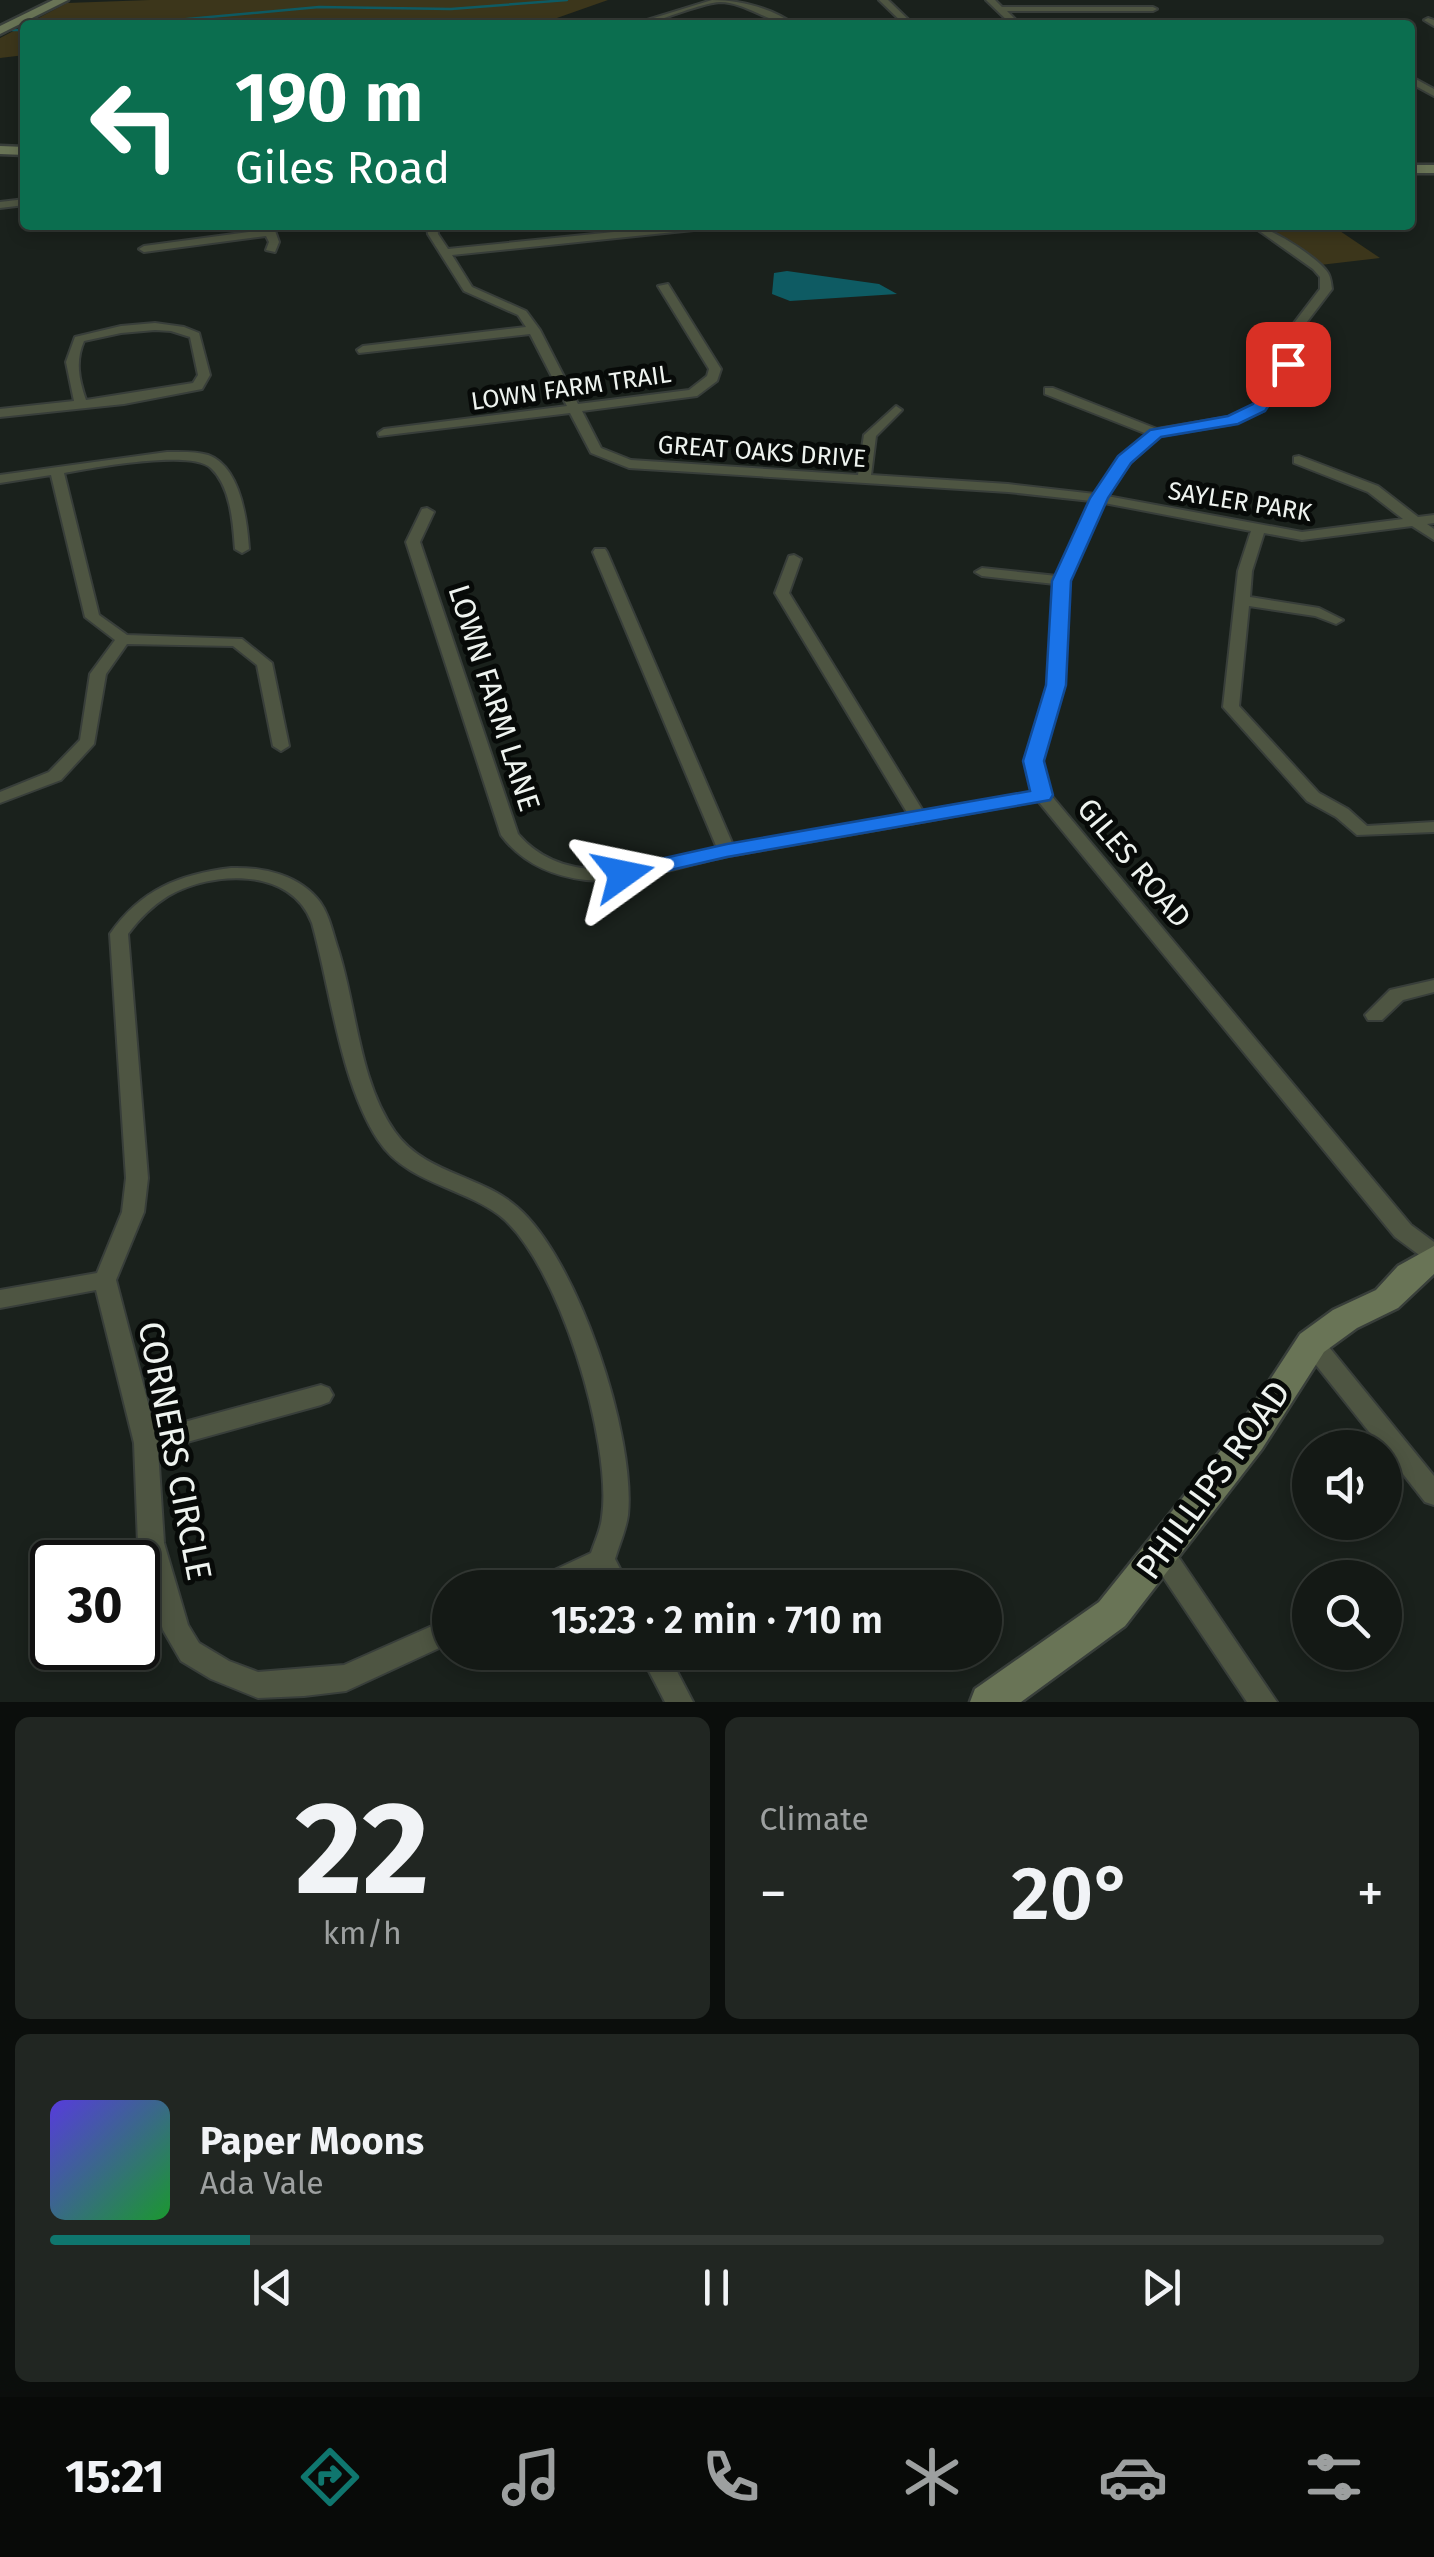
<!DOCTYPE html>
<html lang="en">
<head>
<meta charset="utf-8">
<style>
  :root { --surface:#141915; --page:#212622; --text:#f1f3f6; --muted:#9da0a0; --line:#333834; --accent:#0f766e }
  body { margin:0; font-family:"Fira Sans",sans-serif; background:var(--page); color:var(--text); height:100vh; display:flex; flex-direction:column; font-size:38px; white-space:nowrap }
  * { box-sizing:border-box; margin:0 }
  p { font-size:32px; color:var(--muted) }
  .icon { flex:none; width:55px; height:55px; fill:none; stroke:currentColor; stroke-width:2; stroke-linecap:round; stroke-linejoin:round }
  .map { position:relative; height:1702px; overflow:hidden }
  .drawer { display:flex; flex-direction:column; gap:15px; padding:15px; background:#0b0e0c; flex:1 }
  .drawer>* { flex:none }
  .banner { position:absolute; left:20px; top:20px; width:1395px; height:210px; border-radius:10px; box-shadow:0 5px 15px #0003,0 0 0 2px var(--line); background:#0b6e4f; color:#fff; overflow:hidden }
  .controls { position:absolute; left:1292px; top:1430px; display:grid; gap:20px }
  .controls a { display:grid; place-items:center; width:110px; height:110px; border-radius:50%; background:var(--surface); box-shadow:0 5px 15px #0003,0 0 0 2px var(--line); font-size:50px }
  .speed { position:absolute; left:30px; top:1540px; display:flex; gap:20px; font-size:50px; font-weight:700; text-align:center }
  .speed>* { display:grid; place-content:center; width:130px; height:130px; border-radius:50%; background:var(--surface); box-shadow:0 5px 15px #0003,0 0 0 2px var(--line); line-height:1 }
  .speed .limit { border:5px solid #111; border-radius:15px; background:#fff; color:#111 }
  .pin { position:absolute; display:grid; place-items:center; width:85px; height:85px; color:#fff; margin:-42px; border-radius:20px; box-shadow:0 5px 15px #0006 }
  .me { position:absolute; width:110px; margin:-55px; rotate:78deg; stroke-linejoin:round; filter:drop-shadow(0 0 8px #0008) }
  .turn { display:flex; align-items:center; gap:35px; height:210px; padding:0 50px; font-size:45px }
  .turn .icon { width:130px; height:130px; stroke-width:2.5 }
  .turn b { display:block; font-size:70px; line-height:85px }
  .big { font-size:75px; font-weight:600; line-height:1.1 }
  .drawer .card { flex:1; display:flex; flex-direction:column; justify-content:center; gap:15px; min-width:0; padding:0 35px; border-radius:15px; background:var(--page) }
  .drawer .dial { align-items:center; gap:0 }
  .dial b { font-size:130px; line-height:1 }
  .song { display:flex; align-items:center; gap:30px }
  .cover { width:120px; height:120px; border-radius:15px; background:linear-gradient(135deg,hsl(250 70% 55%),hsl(130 70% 35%)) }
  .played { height:10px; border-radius:5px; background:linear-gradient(90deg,var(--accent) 15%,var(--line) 15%) }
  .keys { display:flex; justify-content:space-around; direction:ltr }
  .heat { display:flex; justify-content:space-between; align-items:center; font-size:55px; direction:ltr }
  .drawer .tiles { flex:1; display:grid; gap:15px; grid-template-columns:1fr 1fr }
  .card:last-child { grid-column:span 2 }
  .trip { position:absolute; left:432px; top:1570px; width:570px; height:100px; border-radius:50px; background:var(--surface); box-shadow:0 5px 15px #0003,0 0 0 2px var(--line); font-weight:600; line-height:100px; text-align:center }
  .tab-bar { display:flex; height:160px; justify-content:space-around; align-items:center; background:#080a08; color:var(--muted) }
  .tab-bar .icon { width:70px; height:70px }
  .tab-bar .on { color:var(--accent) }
  .tab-bar b { font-size:45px; color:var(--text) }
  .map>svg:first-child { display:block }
  .green { fill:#3c361b }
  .water { fill:#0e5b63 }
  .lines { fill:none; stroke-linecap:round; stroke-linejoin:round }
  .stream { stroke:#0e5b63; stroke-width:2.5 }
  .street-casing { stroke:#383e3a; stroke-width:4 }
  .secondary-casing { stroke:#383e3a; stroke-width:5 }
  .street { fill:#4e5542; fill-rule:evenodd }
  .secondary { fill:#697456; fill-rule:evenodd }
  .route { fill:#1a73e8; stroke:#114b97; stroke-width:2.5 }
  .labels { text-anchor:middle; stroke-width:10; stroke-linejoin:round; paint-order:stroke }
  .far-street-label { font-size:25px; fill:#eef3ef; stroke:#070a08 }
  .street-label { font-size:30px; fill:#eef3ef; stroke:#070a08 }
  .near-street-label { font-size:35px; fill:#eef3ef; stroke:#070a08 }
</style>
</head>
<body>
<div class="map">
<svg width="1434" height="1702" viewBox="0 0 1434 1702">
  <rect width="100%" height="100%" fill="#1a211c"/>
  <path class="green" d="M150,0H608L537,25H452L383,18L303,25H25V55L0,58V38L67,3Z
    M1263,225H1331L1380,258L1320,265Z"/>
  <path class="water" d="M787,271L879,284L897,294L790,301L772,294L774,273Z"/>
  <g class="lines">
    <path class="stream" d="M122,25L319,7L451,9L567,0
      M6,30H25"/>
    <defs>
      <path id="street" d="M712,0C740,0 772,8 795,25C773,25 745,2 720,2C702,3 663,19 644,25H631Z
        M879,0H888L914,25H905Z
        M986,0H995L1002,7H1153L1157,9L1153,11H1007L1021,25H1012Z
        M1428,18L1434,20V26L1424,20Z
        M1305,22L1311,25H1302Z
        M1410,76L1434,89V96L1410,83Z
        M25,199V205L0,208V202Z
        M263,225H273L279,242L275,252L266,250L269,242L266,236L144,252L139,249L144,246L264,230Z
        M427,225H437L438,234L448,249L682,225H718L713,228L452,255L472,287L526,311L540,330L578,404L689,390L707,376L709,369L658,286L668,284L721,369L717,381L697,396L582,411L601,448L631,460L858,475L864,435L896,406L902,410L876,436L871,475L1008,484L1095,494L1120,457L1147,434L1045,394V388H1053L1157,429L1229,417L1254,405L1282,363L1288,331L1320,289V277L1313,269L1251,225C1267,225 1319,258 1328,273C1331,278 1331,283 1332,289L1300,331L1294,363L1263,411L1232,424L1160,436L1130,463L1107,496L1302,532L1403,519L1368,492L1294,463V457L1299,456L1378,486L1418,517L1434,515V523L1427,524L1434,529V540L1412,526L1302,540L1264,533L1252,571L1250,597L1319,608L1343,620L1336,624L1315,616L1249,606L1239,706L1319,793L1348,809L1367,826L1434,822V832L1357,835L1336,817L1307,801L1223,707L1238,571L1251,531L1104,503L1069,581L1064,685L1041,761L1050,794L1411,1225L1434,1242V1263L1426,1260L1395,1237L1038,801C935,820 833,837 729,856C682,865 635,885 586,880C552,876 522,863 501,835L406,542L422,509L427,508L434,512L420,542L518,834C570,894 652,862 717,848L593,552L595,549H605L607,552L733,845L908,814L775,593L789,556L794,555L801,559L789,593L923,811L1033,792L1025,761L1048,685L1055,584L982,576L975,572L982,568L1057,576L1091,501L1008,492L629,468L591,453L570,413L379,436L378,433L384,429L567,406L530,334L359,353L357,350L363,346L526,327L518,315L464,291L428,234Z
        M155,323L184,327L199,333L210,375L202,389L124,404L0,417V409L74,401L66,362L75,337L121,326ZM155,330L171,331L190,337L198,375L193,383L86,400C79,380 75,361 84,341L121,333Z
        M167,452C181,452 195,451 208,455C241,467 247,520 249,549L242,553L235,549C233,523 231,487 211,468C191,449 92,468 64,473L99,615L127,635L242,639L272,663L289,746L281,751L273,746L257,665L233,646L127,644L106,674L94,744L61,780L0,803V792L49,772L80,740L90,674L115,640L85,617L51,475L0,483V475Z
        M231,868C264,867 299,875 320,902C330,916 333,935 339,952C357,1010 359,1081 395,1132C425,1174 481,1175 517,1207C578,1259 636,1436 628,1515C626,1530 619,1545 615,1559L630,1588H603L597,1575L570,1588H529L533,1580L591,1553C595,1541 601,1529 602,1517C613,1444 558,1260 499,1215C460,1186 406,1183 378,1140C340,1081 331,991 312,923C291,866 211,871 168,896C152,906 139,919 128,934L148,1178L144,1212L116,1280L155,1430L321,1385L329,1388L333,1395L329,1402L321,1405L158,1450L164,1543L188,1625L199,1643L229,1661L258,1672L344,1665L450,1618V1643L346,1691L304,1696L258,1698L211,1679L181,1661L163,1630L138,1543L134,1443L96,1290L0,1308V1290L97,1273L122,1212L126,1178L110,934C140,890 180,874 231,868Z
        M1434,980V992L1403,1000L1382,1020H1368L1365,1015L1390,990Z
        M1312,1334L1320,1336L1434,1476V1505L1425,1502L1385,1451V1448H1382L1304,1350L1300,1343L1304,1336Z
        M1162,1543L1171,1546L1277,1702H1247L1153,1562L1149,1554L1153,1546Z
        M639,1652H667L693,1702H665Z"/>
      <path id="secondary" d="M53,0H68L0,34V26Z
        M0,146L25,147V155L0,154Z
        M1410,165H1434V173H1410Z
        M1434,1246V1274L1398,1308L1357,1328L1324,1352L1262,1449L1125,1626L1021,1702H970L975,1689L1099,1602L1238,1429L1300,1334L1333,1310L1376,1290L1398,1266Z"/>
    </defs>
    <use href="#street" class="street-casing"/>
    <use href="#secondary" class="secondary-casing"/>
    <use href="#street" class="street"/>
    <use href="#secondary" class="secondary"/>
  </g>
  <path class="route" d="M1283,360L1296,364L1265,411L1238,424L1161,437L1131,463L1108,498L1071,581L1066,685L1044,761L1053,795L1050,800L727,857L623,881L615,879L611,874L615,869L727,844L1030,791L1023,761L1046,685L1052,581L1090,498L1118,456L1150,430L1228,416L1253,404Z"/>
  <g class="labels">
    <g class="far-street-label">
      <text transform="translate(571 387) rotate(-8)" y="9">LOWN FARM TRAIL</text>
      <text transform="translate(762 451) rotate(4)" y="9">GREAT OAKS DRIVE</text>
      <text transform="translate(1240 501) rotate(9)" y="9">SAYLER PARK</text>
    </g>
    <g class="street-label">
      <text transform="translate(494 698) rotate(72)" y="10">LOWN FARM LANE</text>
      <text transform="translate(1134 863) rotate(50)" y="10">GILES ROAD</text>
    </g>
    <g class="near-street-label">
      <text transform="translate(175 1451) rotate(79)" y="12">CORNERS CIRCLE</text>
      <text transform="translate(1213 1480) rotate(-54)" y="12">PHILLIPS ROAD</text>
    </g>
  </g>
</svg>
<div class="controls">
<a><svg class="icon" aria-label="sound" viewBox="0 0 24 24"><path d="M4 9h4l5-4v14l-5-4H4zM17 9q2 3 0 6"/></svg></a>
<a><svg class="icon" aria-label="search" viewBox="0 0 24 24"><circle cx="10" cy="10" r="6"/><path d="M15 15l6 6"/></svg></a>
</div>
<div class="speed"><div class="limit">30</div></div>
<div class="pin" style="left:1288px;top:364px;background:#d93025"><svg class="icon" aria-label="arrive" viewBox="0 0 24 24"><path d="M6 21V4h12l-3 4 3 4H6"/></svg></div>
<svg class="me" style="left:623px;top:874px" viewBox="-20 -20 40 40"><path d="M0-17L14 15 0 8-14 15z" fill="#1a73e8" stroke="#fff" stroke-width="4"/></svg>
<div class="trip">15:23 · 2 min · 710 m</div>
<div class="banner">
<div class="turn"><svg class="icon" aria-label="left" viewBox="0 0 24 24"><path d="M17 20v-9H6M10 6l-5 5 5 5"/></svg><div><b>190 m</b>Giles Road</div></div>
</div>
</div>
<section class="drawer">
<div class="tiles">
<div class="card dial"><b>22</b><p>km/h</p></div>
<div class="card"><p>Climate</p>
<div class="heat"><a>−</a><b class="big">20°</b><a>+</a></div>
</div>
<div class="card">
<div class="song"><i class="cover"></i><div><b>Paper Moons</b><p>Ada Vale</p></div></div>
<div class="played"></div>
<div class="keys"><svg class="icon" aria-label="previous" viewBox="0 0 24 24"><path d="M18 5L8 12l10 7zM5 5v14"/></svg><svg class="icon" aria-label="pause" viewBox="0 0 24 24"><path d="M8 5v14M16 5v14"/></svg><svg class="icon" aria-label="next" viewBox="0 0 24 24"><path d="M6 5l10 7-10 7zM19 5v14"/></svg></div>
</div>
</div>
</section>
<nav class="tab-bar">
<b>15:21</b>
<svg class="icon on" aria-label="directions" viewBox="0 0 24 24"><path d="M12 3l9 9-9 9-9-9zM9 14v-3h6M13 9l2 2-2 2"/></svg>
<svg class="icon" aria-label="music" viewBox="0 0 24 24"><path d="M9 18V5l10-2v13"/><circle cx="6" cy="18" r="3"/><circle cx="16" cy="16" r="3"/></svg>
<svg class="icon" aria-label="phone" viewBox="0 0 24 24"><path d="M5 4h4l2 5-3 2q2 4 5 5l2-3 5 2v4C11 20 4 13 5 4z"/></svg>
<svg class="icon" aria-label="climate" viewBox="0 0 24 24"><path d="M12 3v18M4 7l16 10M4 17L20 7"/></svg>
<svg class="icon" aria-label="car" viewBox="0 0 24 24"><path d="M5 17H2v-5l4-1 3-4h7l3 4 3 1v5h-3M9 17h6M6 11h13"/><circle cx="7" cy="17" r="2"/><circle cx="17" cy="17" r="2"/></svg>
<svg class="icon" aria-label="filters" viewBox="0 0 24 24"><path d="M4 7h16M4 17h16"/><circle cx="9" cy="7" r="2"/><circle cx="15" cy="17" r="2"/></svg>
</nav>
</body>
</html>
